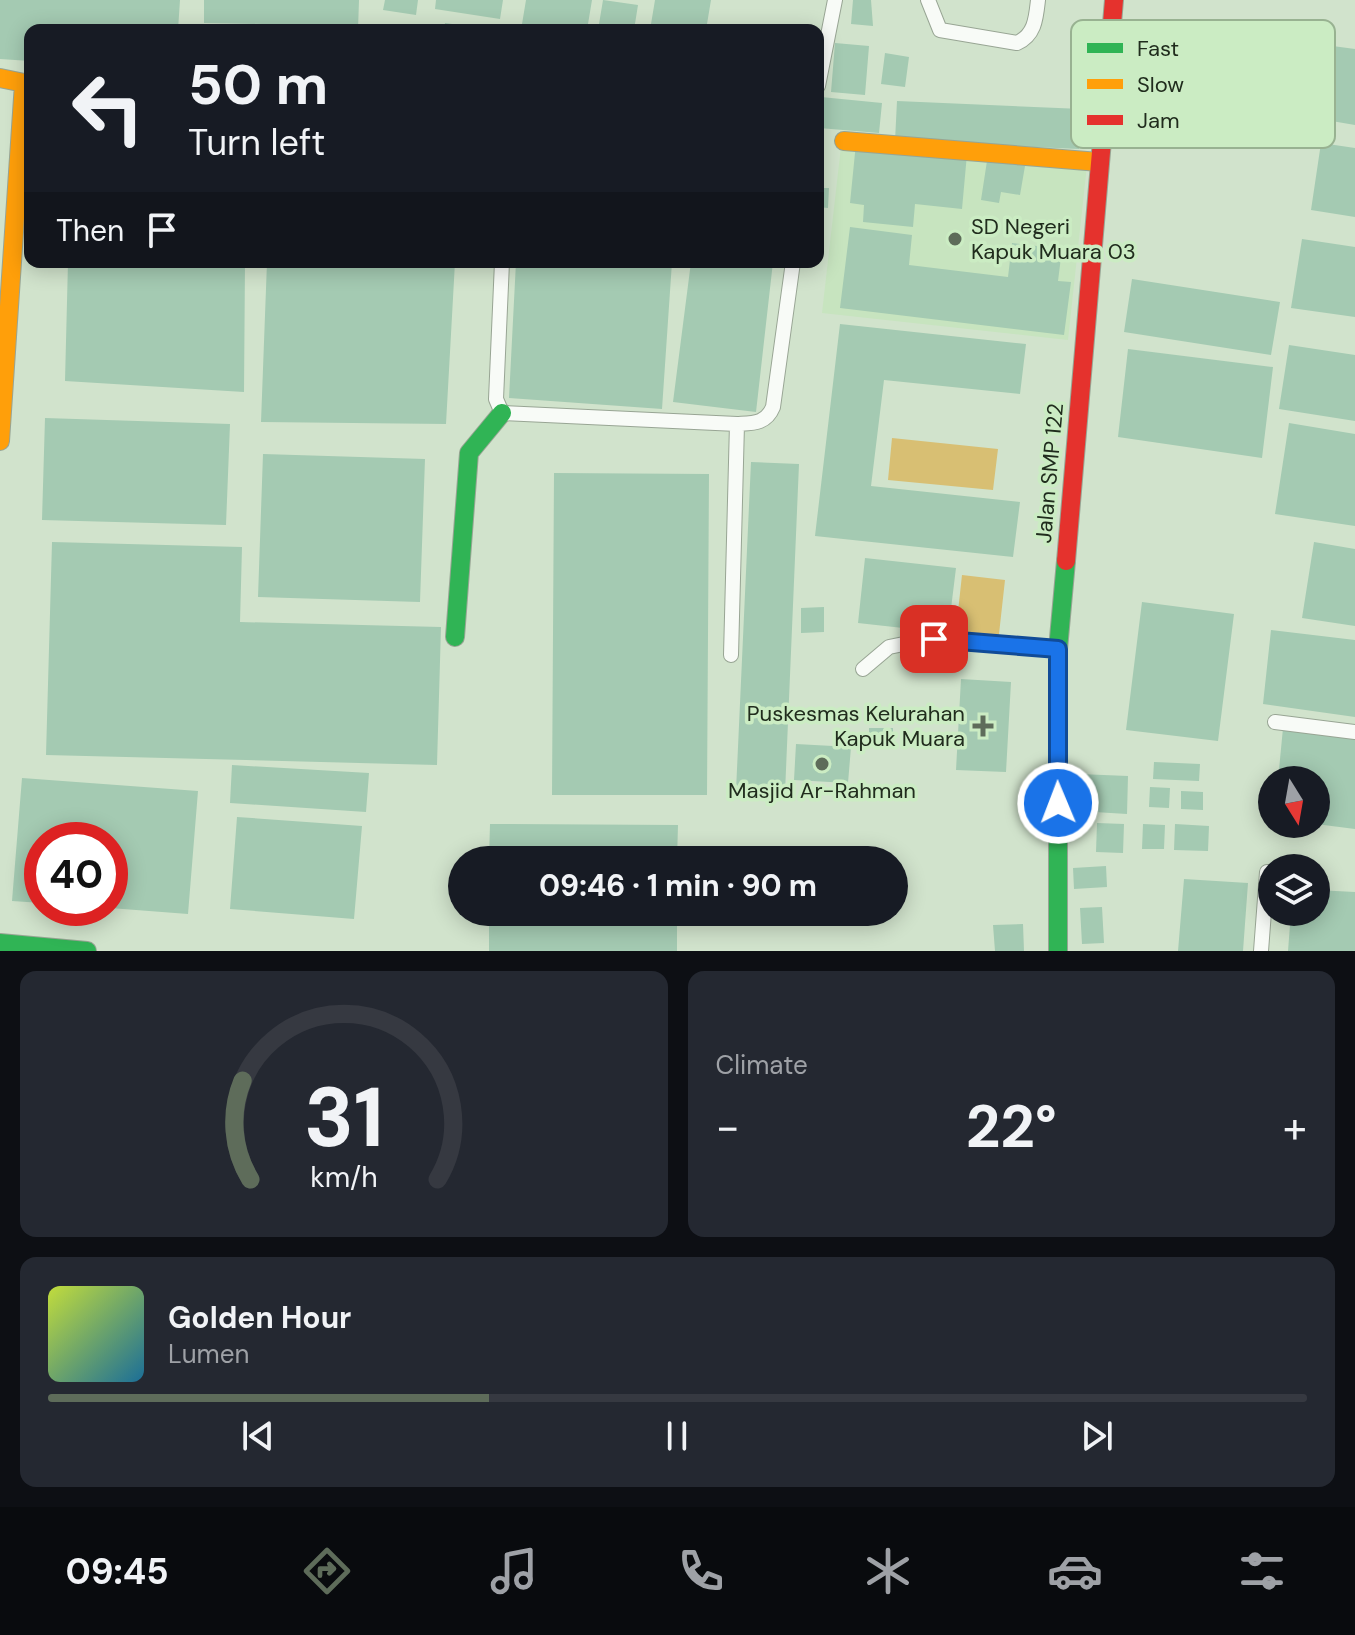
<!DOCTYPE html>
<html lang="en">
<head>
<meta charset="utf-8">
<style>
  :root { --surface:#171b24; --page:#242831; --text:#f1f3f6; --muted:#9ea1a6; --line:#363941; --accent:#5e6c5a }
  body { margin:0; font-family:"DM Sans",sans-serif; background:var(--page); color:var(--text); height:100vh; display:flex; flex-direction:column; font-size:30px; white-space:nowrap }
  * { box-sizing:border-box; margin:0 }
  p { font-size:26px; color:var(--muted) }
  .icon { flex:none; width:44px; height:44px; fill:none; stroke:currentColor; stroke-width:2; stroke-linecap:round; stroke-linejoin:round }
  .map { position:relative; height:951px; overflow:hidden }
  .drawer { display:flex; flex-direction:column; gap:20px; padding:20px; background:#0d0f14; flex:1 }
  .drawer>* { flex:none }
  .hud { position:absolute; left:24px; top:24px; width:800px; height:244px; border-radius:16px; box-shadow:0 4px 20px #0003; background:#171b24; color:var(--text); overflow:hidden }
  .needle { width:52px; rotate:169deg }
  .controls { position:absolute; left:1258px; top:766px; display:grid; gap:16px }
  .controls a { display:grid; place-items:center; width:72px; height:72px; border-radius:50%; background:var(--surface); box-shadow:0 4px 20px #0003; font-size:40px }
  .speed { position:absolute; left:24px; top:822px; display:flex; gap:16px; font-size:40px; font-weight:700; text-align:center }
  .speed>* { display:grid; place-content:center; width:104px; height:104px; border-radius:50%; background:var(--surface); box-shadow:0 4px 20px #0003; line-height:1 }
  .speed .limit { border:12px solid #d22; background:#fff; color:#111 }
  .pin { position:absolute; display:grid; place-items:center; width:68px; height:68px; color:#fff; margin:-34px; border-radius:16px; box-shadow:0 4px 12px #0006 }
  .me { position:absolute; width:88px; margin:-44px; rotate:359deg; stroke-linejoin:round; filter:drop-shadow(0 0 6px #0008) }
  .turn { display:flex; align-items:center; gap:28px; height:168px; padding:0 32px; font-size:36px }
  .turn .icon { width:104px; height:104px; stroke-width:2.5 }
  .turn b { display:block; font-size:56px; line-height:68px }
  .then { display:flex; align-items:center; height:76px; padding:0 32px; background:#0003; gap:16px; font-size:30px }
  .big { font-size:60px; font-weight:700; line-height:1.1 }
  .drawer .card { flex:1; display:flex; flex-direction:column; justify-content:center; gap:12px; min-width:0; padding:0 28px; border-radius:16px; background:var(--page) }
  .drawer .dial { align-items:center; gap:0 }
  .dial svg { height:208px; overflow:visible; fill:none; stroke:var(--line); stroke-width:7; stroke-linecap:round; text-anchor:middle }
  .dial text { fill:var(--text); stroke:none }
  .song { display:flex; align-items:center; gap:24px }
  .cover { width:96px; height:96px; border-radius:12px; background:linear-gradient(135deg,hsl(70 70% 55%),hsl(200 70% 35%)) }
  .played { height:8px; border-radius:4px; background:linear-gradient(90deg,var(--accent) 35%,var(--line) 35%) }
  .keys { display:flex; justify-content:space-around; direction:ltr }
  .heat { display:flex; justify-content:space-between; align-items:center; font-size:44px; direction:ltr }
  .drawer .tiles { flex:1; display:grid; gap:20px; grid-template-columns:1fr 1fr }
  .card:last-child { grid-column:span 2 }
  .trip { position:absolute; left:448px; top:846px; width:460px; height:80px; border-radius:40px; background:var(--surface); box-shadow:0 4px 20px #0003; font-weight:700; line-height:80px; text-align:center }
  .dock { display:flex; height:128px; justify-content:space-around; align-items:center; background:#090b0e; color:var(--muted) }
  .dock .icon { width:56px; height:56px }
  .dock .on { color:var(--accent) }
  .dock b { font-size:36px; color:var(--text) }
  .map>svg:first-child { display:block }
  .built { fill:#c7e4bf }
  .green { fill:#d8bf73 }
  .building { fill:#a4cab2 }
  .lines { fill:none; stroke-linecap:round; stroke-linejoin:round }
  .lane-casing { stroke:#98a594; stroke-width:16 }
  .fast-casing { stroke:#98a594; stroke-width:20 }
  .slow-casing { stroke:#98a594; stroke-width:20 }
  .jam-casing { stroke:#98a594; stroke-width:20 }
  .lane { stroke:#f8fbf7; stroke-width:14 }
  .fast { stroke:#30b455; stroke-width:18 }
  .slow { stroke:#ff9f0a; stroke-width:18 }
  .jam { stroke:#e5322d; stroke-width:18 }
  .route-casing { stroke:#114b97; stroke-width:20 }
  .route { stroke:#1a73e8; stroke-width:14 }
  .poi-dot { fill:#5e6c5a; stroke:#cbecc3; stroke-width:3 }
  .labels { text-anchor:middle; stroke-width:7; stroke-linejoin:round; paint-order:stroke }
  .poi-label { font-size:22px; fill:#202c1d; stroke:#cbecc3; text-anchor:start }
  .street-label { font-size:22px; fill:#202c1d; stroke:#cbecc3 }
  .key { fill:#cbecc3; stroke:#98b291; stroke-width:2 }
  .key-label { font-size:22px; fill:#202c1d }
</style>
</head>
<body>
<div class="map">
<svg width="1355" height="951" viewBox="0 0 1355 951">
  <rect width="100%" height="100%" fill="#d1e3cc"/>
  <path class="built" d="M842,138L1087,165L1068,340L822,313Z"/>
  <path class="green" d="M892,438L998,449L993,490L888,480Z
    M962,575L1005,580L998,643L955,639Z"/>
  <path class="building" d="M0,0H180L178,30H30V61L0,59Z
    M204,0H359L358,30H263V24L204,23Z
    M385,0H418L416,15L383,10Z
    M436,0H503L500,19L435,9Z
    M526,0H592L587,30H521Z
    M603,0L638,5L634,30H598Z
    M655,0H711L706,30H650Z
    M853,0H871L873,26L851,24Z
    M445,23L481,28V30H444Z
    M714,25L743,28V30H714Z
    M835,43L869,46L865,95L831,92Z
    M1325,45L1355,49V125L1314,118Z
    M885,53L909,57L905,87L881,84Z
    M821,97L882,103L879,133L819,128Z
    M897,101L1082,109L1079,149L895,141Z
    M856,143L967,154L962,209L915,204L913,227L863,222L864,205L850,203Z
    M1321,143L1355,148V217L1311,210Z
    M987,161L1025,166L1020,195L1001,192L999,203L981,200Z
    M818,188H829L828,208L818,207Z
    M850,227L912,235L909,265L1008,277L1012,243L1062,249L1058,281L1071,282L1064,335L840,308Z
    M1302,239L1355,247V317L1291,308Z
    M68,262H245L244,392L65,381Z
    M267,262H455L446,424L261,422Z
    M516,262H672L662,409L509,398Z
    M691,262H773L756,412L673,402Z
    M1132,279L1280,302L1271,355L1124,332Z
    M840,324L1026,344L1020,394L884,380L871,486L1020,502L1013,557L815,536Z
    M1289,345L1355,355V421L1279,409Z
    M1128,349L1273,367L1262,458L1118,437Z
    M45,418L230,424L226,525L42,520Z
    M1289,423L1355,434V526L1275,514Z
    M263,454L425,459L420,602L258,597Z
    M751,462L799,464L785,793L736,791Z
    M554,473L709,474L707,795H552Z
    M52,542L242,547L240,622L441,627L437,765L46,755Z
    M1314,542L1355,549V626L1302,618Z
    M865,558L956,568L948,633L858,623Z
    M1142,602L1234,614L1218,741L1126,730Z
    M824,607V632L801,633V608Z
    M1271,630L1355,640V717L1263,704Z
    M961,679L1011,682L1006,772L956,770Z
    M869,728H893V744H869Z
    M1283,728L1355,737V829L1316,824V780H1278Z
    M796,744L851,747L848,783L794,780Z
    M1154,762L1200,764L1199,781L1153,779Z
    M232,765L369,773L366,812L230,803Z
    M1079,774L1128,776L1127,814L1078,811Z
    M22,778L198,791L188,914L110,908V840H42V903L12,901Z
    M1029,781L1049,782L1047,813L1027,811Z
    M1150,787L1170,788L1169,808L1149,807Z
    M1181,791L1203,792V810L1181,809Z
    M237,817L362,826L354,919L230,909Z
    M1097,823L1124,824L1123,853L1096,852Z
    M490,824L678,825L677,860H489Z
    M1143,824L1165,825L1164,849H1142Z
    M1175,824L1209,826L1208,851L1174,850Z
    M1106,866L1107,887L1074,889L1073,868Z
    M1184,879L1248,883L1243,951H1178Z
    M1316,890L1355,892V951H1288L1291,912H1316Z
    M1102,907L1104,943L1082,944L1080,908Z
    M489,912H677V951H489Z
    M1023,924L1024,951H995L993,925Z"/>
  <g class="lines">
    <defs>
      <path id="lane" d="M928,0L940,30L1017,43C1035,35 1036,18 1038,0
        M818,86L835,0
        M502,262L496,399L502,413L737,424C753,423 766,424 773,407L793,262
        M731,655L737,424
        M863,669L889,647L923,640L1058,649
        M1275,722L1355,732
        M1261,951L1267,872"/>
      <path id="fast" d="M455,637L469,453L502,413
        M0,943L87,951
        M1058,951V649L1066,561"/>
      <path id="slow" d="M0,78L24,83L0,441
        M844,141L1099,162"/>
      <path id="jam" d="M1066,561L1114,0"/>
    </defs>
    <use href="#lane" class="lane-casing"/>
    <use href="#fast" class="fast-casing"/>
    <use href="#slow" class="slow-casing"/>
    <use href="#jam" class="jam-casing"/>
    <use href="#lane" class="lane"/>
    <use href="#fast" class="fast"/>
    <use href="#slow" class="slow"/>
    <use href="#jam" class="jam"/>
  </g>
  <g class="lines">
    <defs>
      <path id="route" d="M934,639L1058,649V803"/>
    </defs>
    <use href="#route" class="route-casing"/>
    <use href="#route" class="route"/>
  </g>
  <g class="poi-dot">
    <circle cx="955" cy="239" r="8"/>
    <path d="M979 714h8v8h8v8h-8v8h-8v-8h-8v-8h8z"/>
    <circle cx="822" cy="764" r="8"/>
  </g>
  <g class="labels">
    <g class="poi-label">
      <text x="971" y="234">SD Negeri<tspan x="971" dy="25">Kapuk Muara 03</tspan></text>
      <text x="965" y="721" text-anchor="end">Puskesmas Kelurahan<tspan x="965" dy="25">Kapuk Muara</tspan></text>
      <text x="822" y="798" text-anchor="middle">Masjid Ar-Rahman</text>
    </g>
    <g class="street-label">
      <text transform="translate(1049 473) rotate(-85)" y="8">Jalan SMP 122</text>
    </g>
  </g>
  <rect x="1071" y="20" width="264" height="128" rx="12" class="key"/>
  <rect x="1087" y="43" width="36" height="10" fill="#30b455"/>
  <rect x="1087" y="79" width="36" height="10" fill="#ff9f0a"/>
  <rect x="1087" y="115" width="36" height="10" fill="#e5322d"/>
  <g class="key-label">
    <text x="1137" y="56">Fast</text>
    <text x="1137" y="92">Slow</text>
    <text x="1137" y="128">Jam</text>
  </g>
</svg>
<div class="controls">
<a><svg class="needle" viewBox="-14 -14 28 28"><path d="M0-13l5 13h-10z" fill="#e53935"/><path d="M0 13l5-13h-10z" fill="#9ea1a6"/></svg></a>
<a><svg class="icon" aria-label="layers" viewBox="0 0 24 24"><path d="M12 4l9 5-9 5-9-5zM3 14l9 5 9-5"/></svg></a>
</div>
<div class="speed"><div class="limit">40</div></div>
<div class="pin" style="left:934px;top:639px;background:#d93025"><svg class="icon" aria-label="arrive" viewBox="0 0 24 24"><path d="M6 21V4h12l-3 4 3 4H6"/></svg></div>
<svg class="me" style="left:1058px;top:803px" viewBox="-20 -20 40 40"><circle r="17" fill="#1a73e8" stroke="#fff" stroke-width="3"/><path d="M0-11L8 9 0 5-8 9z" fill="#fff"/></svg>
<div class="trip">09:46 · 1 min · 90 m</div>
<div class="hud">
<div class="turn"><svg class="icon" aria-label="left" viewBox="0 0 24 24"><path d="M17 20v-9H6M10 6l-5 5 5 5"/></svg><div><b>50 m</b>Turn left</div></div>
<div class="then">Then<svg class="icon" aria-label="arrive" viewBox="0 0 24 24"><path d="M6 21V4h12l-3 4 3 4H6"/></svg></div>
</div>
</div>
<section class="drawer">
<div class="tiles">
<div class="card dial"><svg viewBox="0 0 100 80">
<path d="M14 69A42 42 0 1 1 86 69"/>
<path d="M14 69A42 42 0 0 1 11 31" stroke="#5e6c5a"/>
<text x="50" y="56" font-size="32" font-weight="700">31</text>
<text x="50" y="72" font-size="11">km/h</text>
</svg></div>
<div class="card"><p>Climate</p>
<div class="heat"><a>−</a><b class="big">22°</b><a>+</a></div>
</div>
<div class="card">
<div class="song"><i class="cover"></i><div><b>Golden Hour</b><p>Lumen</p></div></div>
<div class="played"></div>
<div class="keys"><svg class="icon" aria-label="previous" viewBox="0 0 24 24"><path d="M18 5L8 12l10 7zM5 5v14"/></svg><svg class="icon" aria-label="pause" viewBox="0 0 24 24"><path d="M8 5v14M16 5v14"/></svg><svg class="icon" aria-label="next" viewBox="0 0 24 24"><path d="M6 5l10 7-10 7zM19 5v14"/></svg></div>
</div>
</div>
</section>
<nav class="dock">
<b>09:45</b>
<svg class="icon on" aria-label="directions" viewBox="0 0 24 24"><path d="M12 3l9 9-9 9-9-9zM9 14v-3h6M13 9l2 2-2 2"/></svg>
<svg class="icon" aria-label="music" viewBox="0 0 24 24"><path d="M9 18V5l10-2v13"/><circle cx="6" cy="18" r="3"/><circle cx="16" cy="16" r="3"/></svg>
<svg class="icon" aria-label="phone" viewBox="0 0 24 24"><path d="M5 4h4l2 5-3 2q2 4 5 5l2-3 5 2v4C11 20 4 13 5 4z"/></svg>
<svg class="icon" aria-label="climate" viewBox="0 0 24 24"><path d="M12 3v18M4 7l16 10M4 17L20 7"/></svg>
<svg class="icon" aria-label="car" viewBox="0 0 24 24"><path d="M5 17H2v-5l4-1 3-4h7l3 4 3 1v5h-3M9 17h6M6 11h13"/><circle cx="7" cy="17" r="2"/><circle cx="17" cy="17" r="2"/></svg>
<svg class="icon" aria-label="filters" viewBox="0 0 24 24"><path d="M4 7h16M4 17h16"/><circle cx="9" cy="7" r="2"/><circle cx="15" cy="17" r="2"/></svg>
</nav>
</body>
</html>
